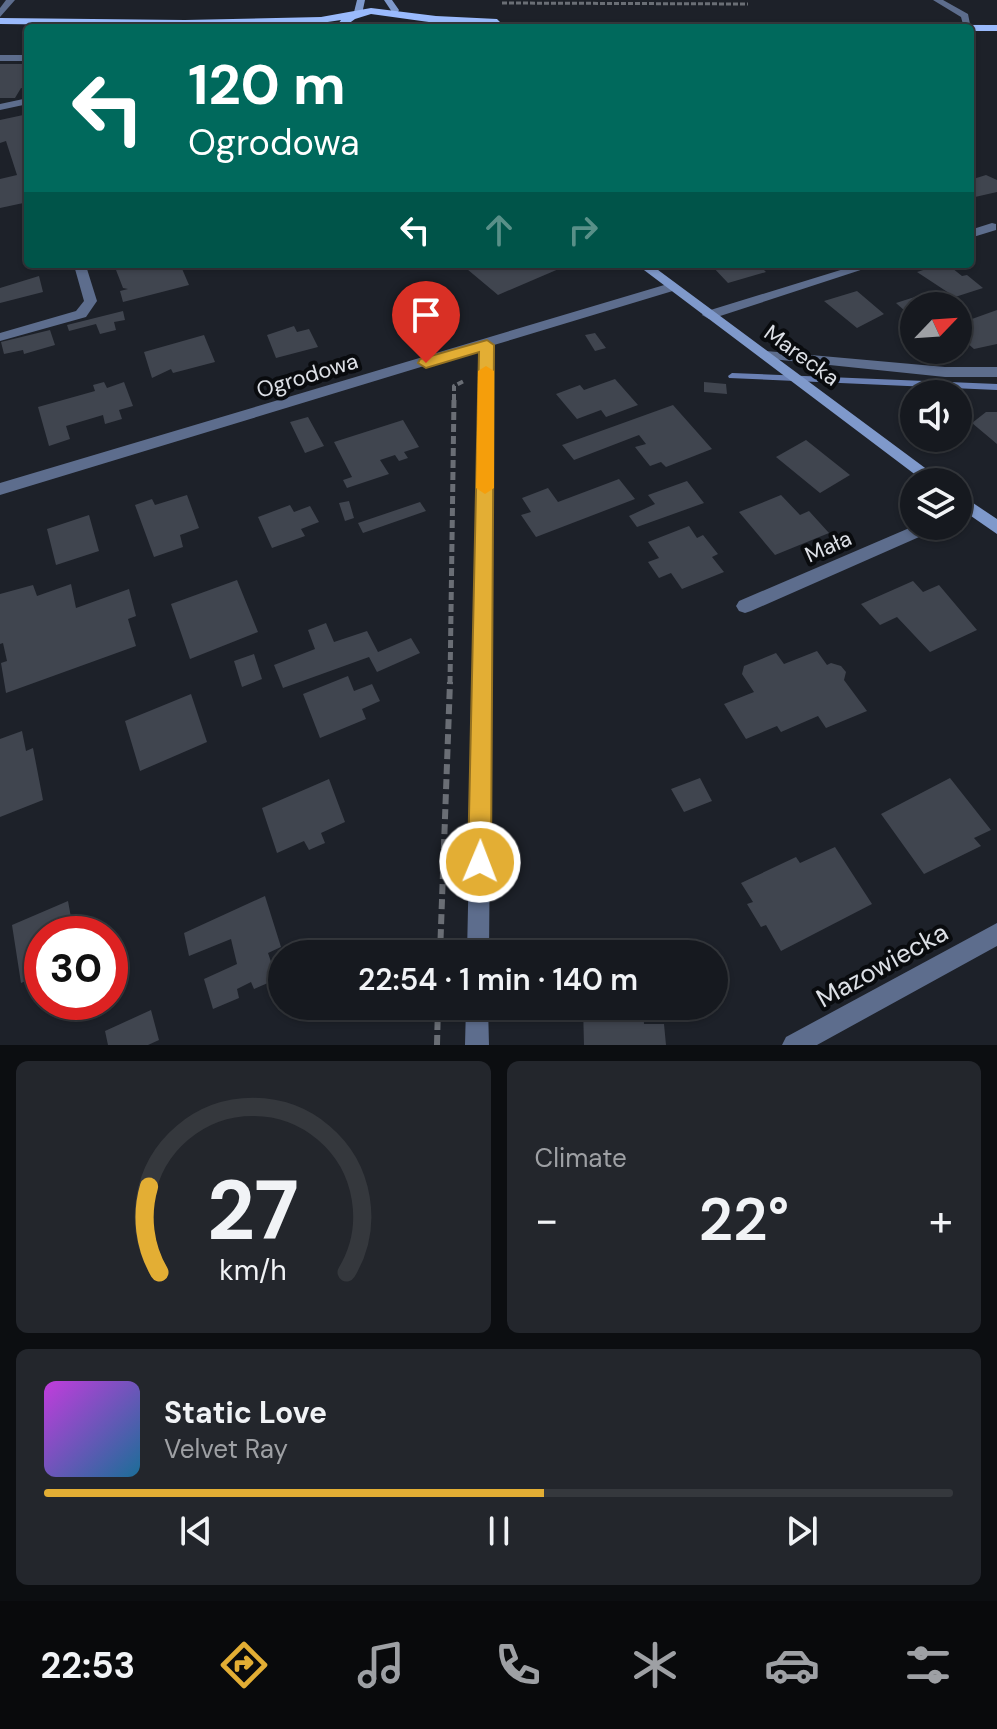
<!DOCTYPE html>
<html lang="en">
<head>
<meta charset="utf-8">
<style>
  :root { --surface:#16191f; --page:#23262c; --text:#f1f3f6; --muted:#9ea0a4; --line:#35383d; --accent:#e3ae34 }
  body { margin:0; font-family:"DM Sans",sans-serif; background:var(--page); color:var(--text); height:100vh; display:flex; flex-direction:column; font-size:30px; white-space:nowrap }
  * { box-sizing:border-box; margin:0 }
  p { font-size:26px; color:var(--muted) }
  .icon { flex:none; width:44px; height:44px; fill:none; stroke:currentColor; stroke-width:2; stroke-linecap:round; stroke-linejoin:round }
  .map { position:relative; height:1045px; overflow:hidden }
  .details { display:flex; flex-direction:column; gap:16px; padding:16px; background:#0c0e11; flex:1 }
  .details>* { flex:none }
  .hud { position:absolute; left:24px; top:24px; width:950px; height:244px; border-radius:8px; box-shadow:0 2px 6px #0004,0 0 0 2px var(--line); background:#00695c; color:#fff; overflow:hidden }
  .needle { width:52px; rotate:65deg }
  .tools { position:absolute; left:900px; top:292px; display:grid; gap:16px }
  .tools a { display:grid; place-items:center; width:72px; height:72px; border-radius:50%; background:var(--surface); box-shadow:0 2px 6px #0004,0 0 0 2px var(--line); font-size:40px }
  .speed { position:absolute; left:24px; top:916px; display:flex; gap:16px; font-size:40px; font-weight:700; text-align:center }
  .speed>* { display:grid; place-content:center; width:104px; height:104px; border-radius:50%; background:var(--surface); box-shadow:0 2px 6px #0004,0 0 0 2px var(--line); line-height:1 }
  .speed .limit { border:12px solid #d22; background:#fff; color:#111 }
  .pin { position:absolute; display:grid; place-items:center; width:68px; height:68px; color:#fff; margin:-82px -34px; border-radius:50% 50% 50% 0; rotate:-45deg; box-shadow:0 0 8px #0007 }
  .pin .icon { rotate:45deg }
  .me { position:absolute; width:88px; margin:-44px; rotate:1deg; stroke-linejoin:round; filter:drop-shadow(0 0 6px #0008) }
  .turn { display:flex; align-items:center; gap:28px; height:168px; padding:0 32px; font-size:36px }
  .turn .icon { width:104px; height:104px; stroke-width:2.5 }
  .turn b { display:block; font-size:56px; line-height:68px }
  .lanes { display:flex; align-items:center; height:76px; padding:0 32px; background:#0003; justify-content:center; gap:40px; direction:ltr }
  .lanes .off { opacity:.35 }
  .big { font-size:60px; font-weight:600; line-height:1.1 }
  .details .card { flex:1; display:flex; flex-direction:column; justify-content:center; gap:12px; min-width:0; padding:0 28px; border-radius:12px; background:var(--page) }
  .details .dial { align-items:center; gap:0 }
  .dial svg { height:208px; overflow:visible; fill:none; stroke:var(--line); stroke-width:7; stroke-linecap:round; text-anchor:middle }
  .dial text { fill:var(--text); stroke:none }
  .song { display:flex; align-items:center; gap:24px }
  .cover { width:96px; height:96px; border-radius:12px; background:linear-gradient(135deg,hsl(290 70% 55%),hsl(200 70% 35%)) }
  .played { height:8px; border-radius:4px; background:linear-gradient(90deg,var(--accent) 55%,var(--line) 55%) }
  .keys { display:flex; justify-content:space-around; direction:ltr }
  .heat { display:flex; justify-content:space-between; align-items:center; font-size:44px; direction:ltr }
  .details .tiles { flex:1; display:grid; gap:16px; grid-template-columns:1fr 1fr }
  .card:last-child { grid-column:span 2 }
  .trip { position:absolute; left:268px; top:940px; width:460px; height:80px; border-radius:40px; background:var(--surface); box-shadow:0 2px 6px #0004,0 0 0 2px var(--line); font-weight:600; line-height:80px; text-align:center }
  .menu { display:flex; height:128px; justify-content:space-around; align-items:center; background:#090a0c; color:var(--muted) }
  .menu .icon { width:56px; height:56px }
  .menu .current { color:var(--accent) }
  .menu b { font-size:36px; color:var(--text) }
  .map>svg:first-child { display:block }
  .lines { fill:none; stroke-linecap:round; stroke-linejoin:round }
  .stream { fill:#6a80b3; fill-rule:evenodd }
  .building { fill:#40454f }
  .path-far3 { stroke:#6a6e75; stroke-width:3; stroke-dasharray:5 2; stroke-linecap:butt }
  .path-far2 { stroke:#6a6e75; stroke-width:4; stroke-dasharray:6 3; stroke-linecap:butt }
  .path-far1 { stroke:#6a6e75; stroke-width:5; stroke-dasharray:8 4; stroke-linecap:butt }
  .path { stroke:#6a6e75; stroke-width:6; stroke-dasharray:10 5; stroke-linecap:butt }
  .lane { fill:#5d6d8d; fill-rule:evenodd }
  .street { fill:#5d6d8d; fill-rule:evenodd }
  .secondary { fill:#7f99cb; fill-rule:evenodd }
  .primary { fill:#9abafc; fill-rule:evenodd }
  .route { fill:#e3ae34; stroke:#947122; stroke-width:2 }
  .slow { fill:#f59e0b }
  .labels { text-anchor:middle; stroke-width:8; stroke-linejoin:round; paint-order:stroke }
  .street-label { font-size:22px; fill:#dde0e6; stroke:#090b0e }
  .near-street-label { font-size:26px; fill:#dde0e6; stroke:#090b0e }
</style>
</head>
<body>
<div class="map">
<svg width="997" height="1045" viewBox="0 0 997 1045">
  <rect width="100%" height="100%" fill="#1d2129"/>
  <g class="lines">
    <path class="stream" d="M732,373L997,384V390L729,378L728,376Z"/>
  </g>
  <path class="building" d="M0,64H28V89L21,88L15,98H0Z
    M28,114V202L0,208V179L17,175L6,141L0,143V120Z
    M986,175L997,180V192L975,197L970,194V180Z
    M110,264H180L189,285L123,302L120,291L128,289L123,288L116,270L119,267L112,269Z
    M461,264H556L561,268L498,295Z
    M714,264H758L766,272L728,283L711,265Z
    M942,264H947L962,276L967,275L983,288L955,297L917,272Z
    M39,276L43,292L0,303V288Z
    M857,291L884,314L857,328L824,301Z
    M921,295L935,306H914V319L896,303Z
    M997,310V344L974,349L958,335L961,328L958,324Z
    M123,311L125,320L114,322L116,330L100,334L96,324L69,331L67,325Z
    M294,326L297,332L309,329L318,347L276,358L267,335Z
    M50,330L55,345L24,354L23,350L4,354L1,342Z
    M595,333L606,348L595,351L585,335Z
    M204,335L215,362L173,373L171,369L152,378L144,352Z
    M615,379L638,405L606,417L601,410L577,419L556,394L580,385L584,390Z
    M104,382L107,388L124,382L133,406L119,410L122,419L105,424L103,415L66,426L70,439L49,446L38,407L95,391L93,385Z
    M704,382L726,384L727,394L704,392Z
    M673,405L712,449L666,467L661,462L650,466L635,447L646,444L639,435L574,460L562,445Z
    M986,412H997V444L972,423Z
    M308,417L324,446L305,453L290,422Z
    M403,420L419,447L404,452L408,458L399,461L395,455L380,460L389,474L347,488L343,480L352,477L334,442Z
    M806,440L850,475L820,493L776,457Z
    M619,479L635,499L536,537L521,515L531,512L522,498L548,488L558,502Z
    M687,481L704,503L637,527L629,516L655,504L648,495Z
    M187,495L199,528L180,535L183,547L154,557L135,505L152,499L155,505Z
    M781,495L800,515L809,511L829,533L775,555L739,512Z
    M349,501L354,518L345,521L339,503Z
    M420,502L426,511L363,533L358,523Z
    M290,505L294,512L310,506L319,522L301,529L305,536L272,548L258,517Z
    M89,515L99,551L56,565L47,529Z
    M689,526L697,538L703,535L718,554L712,557L724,572L682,589L671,573L659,578L648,562L659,558L648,542Z
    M237,580L258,632L190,659L171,604Z
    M913,581L923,592L939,585L977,630L930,652L897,617L880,625L861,604Z
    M71,584L76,608L129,589L136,616L128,619L136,646L6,693L1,663L7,661L3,643L0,644V594L33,585L37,596Z
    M326,623L334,642L367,631L378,652L411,638L420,653L377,672L369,657L283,688L274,665L315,649L308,630Z
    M817,651L827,665L831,663L841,666L846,672L844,680L867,711L826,728L818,716L781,732L777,726L746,739L724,704L754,692L742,674L744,666L776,653L784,664Z
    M254,654L262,679L242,687L234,661Z
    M348,676L354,691L372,684L380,701L362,709L366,719L320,738L303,694Z
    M191,694L207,742L140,771L125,721Z
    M22,731L26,751L33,748L43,800L0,817V739Z
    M700,778L712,801L684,812L671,789Z
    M950,778L991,830L974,838L981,846L924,874L881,814Z
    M329,779L345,822L321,833L325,843L309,850L304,841L277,853L262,808Z
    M835,847L872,904L781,951L766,925L761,927L747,904L753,902L741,883L796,857L800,863Z
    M265,896L281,947L268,953L277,979L254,989L251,982L237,989L239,998L213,1009L204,979L237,964L231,939L189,956L184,933Z
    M68,901L74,934H42V974L21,983L12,925Z
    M583,1006H643L644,1024H664L666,1045H584Z
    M151,1010L159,1040L148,1045H108L105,1031Z"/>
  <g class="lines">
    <path class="path-far3" d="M502,3L748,4"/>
    <path class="path-far2" d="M454,400V386L464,381"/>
    <path class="path-far1" d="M450,684L454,398"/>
    <path class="path" d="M440,954L450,682
      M437,1045L438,1006"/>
    <path class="lane" d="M6,0H15L0,17V8Z
      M0,55H28V61H0Z
      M28,98V104L0,110V104Z
      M992,223L996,224V230L970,238V230Z
      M860,264H879L714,318L709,319L702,315L704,312Z
      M81,265L87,269L97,301L86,317L0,341V333L76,311L84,301L75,269Z
      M766,351L945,367H997V377H945L761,358L759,355L761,352Z"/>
    <path class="street" d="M933,0H943L968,14L971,29L964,28L961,17Z
      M671,283L676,284V290L494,345L489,954H467L480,349L0,495V483Z
      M970,502L978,508L976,512L958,519V506Z
      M914,526H937L935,530L751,611L745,613L739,611L736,606L739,601Z
      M997,923V946L817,1045H782L786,1037Z
      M466,1006H488L489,1045H465Z"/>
    <path class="secondary" d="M357,0H365L362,14L354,12Z
      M384,0H392L399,10L398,12H392Z
      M636,264H650L944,482H925Z
      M958,493L997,519V534L958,507Z"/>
    <path class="primary" d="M371,8L436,16L497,19L502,24L997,25V31H970V28H477L483,25L436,23L371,14L355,19L344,27L338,24L341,20L321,23L185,26L0,24V18L185,20L321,17Z"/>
  </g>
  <path class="route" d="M487,340L494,345L491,862L488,870L480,874L471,870L468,862L479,352L426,368L418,363L420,359Z"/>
  <path class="slow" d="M486,366L494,371V488L485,494L476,488L478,371Z"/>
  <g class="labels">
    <g class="street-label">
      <text transform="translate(802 355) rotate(36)" y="8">Marecka</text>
      <text transform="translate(307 375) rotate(-17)" y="8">Ogrodowa</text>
      <text transform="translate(828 546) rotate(-24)" y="8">Mała</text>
    </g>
    <g class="near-street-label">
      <text transform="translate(882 965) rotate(-29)" y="9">Mazowiecka</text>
    </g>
  </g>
</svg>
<div class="tools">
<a><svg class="needle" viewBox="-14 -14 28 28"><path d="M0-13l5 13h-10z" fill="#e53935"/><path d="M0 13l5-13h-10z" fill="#9ea0a4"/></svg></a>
<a><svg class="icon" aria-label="sound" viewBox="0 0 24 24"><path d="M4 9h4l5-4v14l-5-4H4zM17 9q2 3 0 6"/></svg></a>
<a><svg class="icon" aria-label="layers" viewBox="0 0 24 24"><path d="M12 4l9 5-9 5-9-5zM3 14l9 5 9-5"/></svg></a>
</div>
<div class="speed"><div class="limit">30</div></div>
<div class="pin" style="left:426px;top:363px;background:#d93025"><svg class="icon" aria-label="arrive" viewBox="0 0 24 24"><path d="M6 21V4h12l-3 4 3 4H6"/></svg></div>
<svg class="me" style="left:480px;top:862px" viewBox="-20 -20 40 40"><circle r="17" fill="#e3ae34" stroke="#fff" stroke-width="3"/><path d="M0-11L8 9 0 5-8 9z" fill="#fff"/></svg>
<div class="trip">22:54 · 1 min · 140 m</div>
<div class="hud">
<div class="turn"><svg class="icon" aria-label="left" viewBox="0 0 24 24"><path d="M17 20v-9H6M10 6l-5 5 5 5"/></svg><div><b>120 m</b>Ogrodowa</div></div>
<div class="lanes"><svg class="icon" aria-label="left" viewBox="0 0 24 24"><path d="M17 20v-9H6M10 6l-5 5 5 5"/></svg><svg class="icon off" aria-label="ahead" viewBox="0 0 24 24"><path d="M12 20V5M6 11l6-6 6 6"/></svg><svg class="icon off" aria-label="right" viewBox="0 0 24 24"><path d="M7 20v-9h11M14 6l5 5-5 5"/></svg></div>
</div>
</div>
<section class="details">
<div class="tiles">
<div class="card dial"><svg viewBox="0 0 100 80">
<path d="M14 69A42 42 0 1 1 86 69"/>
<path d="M14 69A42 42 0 0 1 10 36" stroke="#e3ae34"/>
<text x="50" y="56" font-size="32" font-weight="700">27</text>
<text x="50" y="72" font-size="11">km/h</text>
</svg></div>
<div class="card"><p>Climate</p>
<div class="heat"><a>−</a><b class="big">22°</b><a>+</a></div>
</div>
<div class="card">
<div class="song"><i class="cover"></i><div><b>Static Love</b><p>Velvet Ray</p></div></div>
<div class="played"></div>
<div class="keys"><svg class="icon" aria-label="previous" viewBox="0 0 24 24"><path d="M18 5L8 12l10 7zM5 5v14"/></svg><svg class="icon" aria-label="pause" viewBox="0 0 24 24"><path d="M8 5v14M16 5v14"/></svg><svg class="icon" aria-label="next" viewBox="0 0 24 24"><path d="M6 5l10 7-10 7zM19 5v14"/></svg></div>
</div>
</div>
</section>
<nav class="menu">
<b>22:53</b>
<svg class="icon current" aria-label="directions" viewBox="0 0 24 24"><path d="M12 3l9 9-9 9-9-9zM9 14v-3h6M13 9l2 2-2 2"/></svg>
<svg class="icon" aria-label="music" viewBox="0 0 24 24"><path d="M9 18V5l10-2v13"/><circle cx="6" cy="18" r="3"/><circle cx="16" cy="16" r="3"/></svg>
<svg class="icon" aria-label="phone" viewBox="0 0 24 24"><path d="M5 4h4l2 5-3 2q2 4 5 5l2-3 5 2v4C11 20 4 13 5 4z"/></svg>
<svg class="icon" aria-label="climate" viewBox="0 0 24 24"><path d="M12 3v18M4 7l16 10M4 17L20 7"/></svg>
<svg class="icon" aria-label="car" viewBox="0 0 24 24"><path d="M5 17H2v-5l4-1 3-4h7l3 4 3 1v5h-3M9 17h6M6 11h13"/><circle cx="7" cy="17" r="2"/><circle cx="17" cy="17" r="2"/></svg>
<svg class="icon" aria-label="filters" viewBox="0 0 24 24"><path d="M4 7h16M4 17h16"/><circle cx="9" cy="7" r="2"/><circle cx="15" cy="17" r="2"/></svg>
</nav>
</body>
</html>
